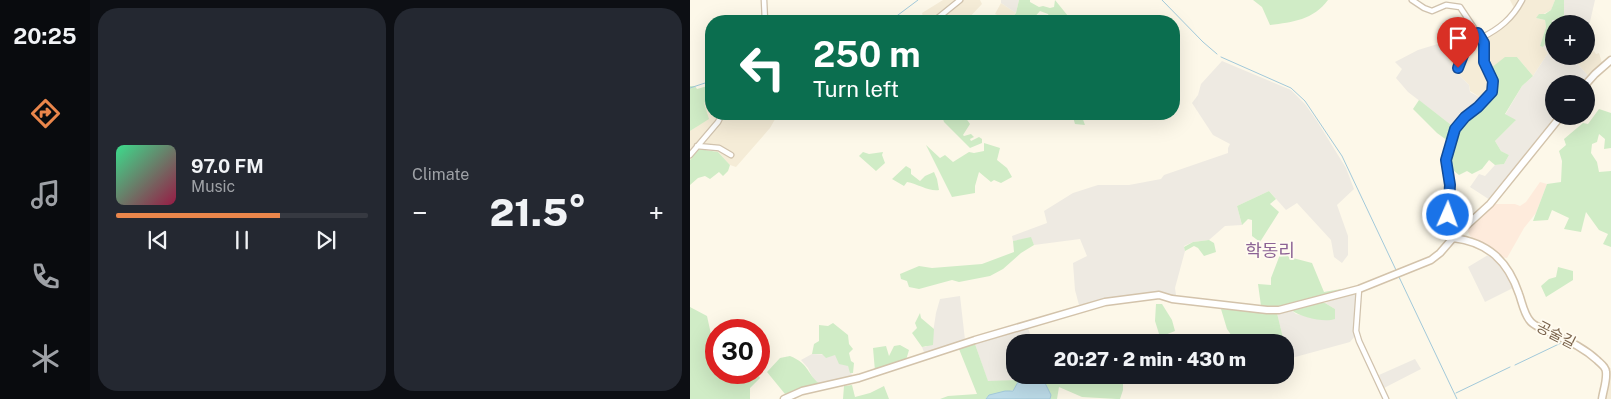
<!DOCTYPE html>
<html lang="en">
<head>
<meta charset="utf-8">
<style>
  :root { --surface:#171b24; --page:#242831; --text:#f1f3f6; --muted:#9ea1a6; --line:#363941; --accent:#ea864b }
  body { margin:0; font-family:"Public Sans","Noto Sans KR",sans-serif; background:var(--page); color:var(--text); height:100vh; display:flex; flex-direction:column; font-size:19px; white-space:nowrap }
  * { box-sizing:border-box; margin:0 }
  p { font-size:16px; color:var(--muted) }
  .icon { flex:none; width:28px; height:28px; fill:none; stroke:currentColor; stroke-width:2; stroke-linecap:round; stroke-linejoin:round }
  .map { position:relative; flex:1; overflow:hidden }
  .details { display:flex; flex-direction:column; gap:8px; padding:8px; background:#0d0f14; width:600px }
  .details>* { flex:none }
  .guide { position:absolute; left:15px; top:15px; width:475px; height:105px; border-radius:20px; box-shadow:0 5px 20px #0002; background:#0b6e4f; color:#fff; overflow:hidden }
  .fabs { position:absolute; left:855px; top:15px; display:grid; gap:10px }
  .fabs a { display:grid; place-items:center; width:50px; height:50px; border-radius:50%; background:var(--surface); box-shadow:0 5px 20px #0002; font-size:25px }
  .speed { position:absolute; left:15px; top:319px; display:flex; gap:10px; font-size:25px; font-weight:700; text-align:center }
  .speed>* { display:grid; place-content:center; width:65px; height:65px; border-radius:50%; background:var(--surface); box-shadow:0 5px 20px #0002; line-height:1 }
  .speed .limit { border:8px solid #d22; background:#fff; color:#111 }
  .pin { position:absolute; display:grid; place-items:center; width:42px; height:42px; color:#fff; margin:-51px -21px; border-radius:50% 50% 50% 0; rotate:-45deg; box-shadow:0 0 5px #0007 }
  .pin .icon { rotate:45deg }
  .me { position:absolute; width:55px; margin:-28px; rotate:2deg; stroke-linejoin:round; filter:drop-shadow(0 0 4px #0008) }
  .turn { display:flex; align-items:center; gap:18px; height:105px; padding:0 25px; font-size:22px }
  .turn .icon { width:65px; height:65px; stroke-width:2.5 }
  .turn b { display:block; font-size:35px; line-height:42px }
  .big { font-size:38px; font-weight:800; line-height:1.1 }
  .details .card { flex:1; display:flex; flex-direction:column; justify-content:center; gap:8px; min-width:0; padding:0 18px; border-radius:20px; background:var(--page) }
  .song { display:flex; align-items:center; gap:15px }
  .cover { width:60px; height:60px; border-radius:8px; background:linear-gradient(135deg,hsl(150 70% 55%),hsl(340 70% 35%)) }
  .played { height:5px; border-radius:2px; background:linear-gradient(90deg,var(--accent) 65%,var(--line) 65%) }
  .keys { display:flex; justify-content:space-around; direction:ltr }
  .heat { display:flex; justify-content:space-between; align-items:center; font-size:28px; direction:ltr }
  .details .tiles { flex:1; display:grid; gap:8px; grid-template-columns:repeat(2,1fr) }
  .trip { position:absolute; left:316px; top:334px; width:288px; height:50px; border-radius:20px; background:var(--surface); box-shadow:0 5px 20px #0002; font-weight:800; line-height:50px; text-align:center }
  main { display:flex; flex:1; min-height:0 }
  .tab-bar { display:flex; flex-direction:column; width:90px; justify-content:space-around; align-items:center; background:#090b0e; color:var(--muted) }
  .tab-bar .icon { width:35px; height:35px }
  .tab-bar .current { color:var(--accent) }
  .tab-bar b { font-size:22px; color:var(--text) }
  .map>svg:first-child { display:block }
  .residential { fill:#f5ecd7 }
  .commercial { fill:#feebdc }
  .industrial { fill:#eeeae2 }
  .green { fill:#d0ecc6 }
  .water { fill:#bcdbe8; stroke:#a2c9da }
  .lines { fill:none; stroke-linecap:round; stroke-linejoin:round }
  .stream { stroke:#a2c9da; stroke-width:1 }
  .street-casing { stroke:#d0c2ad; stroke-width:7 }
  .secondary-casing { stroke:#d3c3ab; stroke-width:9 }
  .street { stroke:#fff; stroke-width:4.5 }
  .secondary { stroke:#fff; stroke-width:6 }
  .route-casing { stroke:#114b97; stroke-width:12 }
  .route { stroke:#1a73e8; stroke-width:9 }
  .labels { text-anchor:middle; stroke-width:4; stroke-linejoin:round; paint-order:stroke }
  .street-label { font-size:15px; fill:#79624b; stroke:#fffbf0 }
  .quarter-label { font-size:18px; fill:#8c6395; stroke:#fffbf0 }
</style>
</head>
<body>
<main>
<nav class="tab-bar">
<b>20:25</b>
<svg class="icon current" aria-label="directions" viewBox="0 0 24 24"><path d="M12 3l9 9-9 9-9-9zM9 14v-3h6M13 9l2 2-2 2"/></svg>
<svg class="icon" aria-label="music" viewBox="0 0 24 24"><path d="M9 18V5l10-2v13"/><circle cx="6" cy="18" r="3"/><circle cx="16" cy="16" r="3"/></svg>
<svg class="icon" aria-label="phone" viewBox="0 0 24 24"><path d="M5 4h4l2 5-3 2q2 4 5 5l2-3 5 2v4C11 20 4 13 5 4z"/></svg>
<svg class="icon" aria-label="climate" viewBox="0 0 24 24"><path d="M12 3v18M4 7l16 10M4 17L20 7"/></svg>
</nav>
<section class="details">
<div class="tiles">
<div class="card">
<div class="song"><i class="cover"></i><div><b>97.0 FM</b><p>Music</p></div></div>
<div class="played"></div>
<div class="keys"><svg class="icon" aria-label="previous" viewBox="0 0 24 24"><path d="M18 5L8 12l10 7zM5 5v14"/></svg><svg class="icon" aria-label="pause" viewBox="0 0 24 24"><path d="M8 5v14M16 5v14"/></svg><svg class="icon" aria-label="next" viewBox="0 0 24 24"><path d="M6 5l10 7-10 7zM19 5v14"/></svg></div>
</div>
<div class="card"><p>Climate</p>
<div class="heat"><a>−</a><b class="big">21.5°</b><a>+</a></div>
</div>
</div>
</section>
<div class="map">
<svg width="921" height="399" viewBox="0 0 921 399">
  <rect width="100%" height="100%" fill="#fdf8e9"/>
  <path class="residential" d="M253,0H290L292,4L276,21H234L232,13Z
    M820,0H865L861,10L846,18L855,20L856,27L850,46L853,47L858,53L843,76L827,57L806,82L803,94L793,99L780,91L779,85L763,69L751,43L781,32L795,38L817,24L827,14Z
    M311,3L326,13L320,21L305,14Z
    M897,39V57L900,55L901,52L904,51L906,54L909,53L912,63L898,76L884,59V56H896Z
    M21,97V114H88L80,128L46,167L40,165L28,152L9,149L0,160V131L6,127L14,103Z
    M921,368V399H910V390L916,369Z"/>
  <path class="commercial" d="M850,182L857,184L846,213L834,228L817,258L810,257L780,236L777,229L805,204H825L830,206L836,202Z"/>
  <path class="industrial" d="M311,0H329L326,13L311,3Z
    M874,0H905L896,39V24H864V34L862,31V20L868,21Z
    M864,37V56H884V60L903,81L896,90V84H864V116H874L800,200L780,187L789,174L795,176L805,165L814,164L819,155L811,151L805,141L825,121L815,115L832,86L843,76L858,53L853,47L858,39Z
    M751,43L763,69L779,85L780,92L793,99L765,128L718,92L706,78L712,69L705,62L728,50Z
    M532,61L601,90L615,104L627,121L656,168L664,189L647,205L658,236V255L652,263L644,257L641,240L607,203L596,210L579,191L547,206L552,225L535,226L519,240L503,242L494,246L495,251L485,288L486,295H454L389,305L385,290L383,263L397,256L390,239L344,245L341,238L323,241L322,236L357,223L354,211L383,193L408,185H439L471,179L474,175L538,153V148L540,144L523,135L502,103L508,95L511,84Z
    M798,255L817,270L825,287L795,302L778,267Z
    M666,292L665,336L660,342L598,359L587,313L601,310L606,314L630,319L645,309L635,303Z
    M270,296L275,340L235,355L232,347H236L242,339L246,313L250,299Z
    M338,328L343,342H325V375H373L374,379L345,376L326,380L298,382L285,344Z
    M122,354L145,355L158,366L163,377L131,385L124,380L118,368L111,360Z
    M725,359L731,369L694,388L689,375Z"/>
  <path class="green" d="M329,0H340V2L349,7L353,6L360,8L364,7L365,0L378,16L360,18L358,14L350,11L341,21H320L326,13Z
    M563,0H638C623,20 603,22 580,25L572,7Z
    M865,0H874V16L868,21L862,20L864,37L858,39L853,47L850,46L856,27L855,20L846,18L849,14H855L861,10Z
    M815,57H827L843,76L832,86L815,114L826,120L805,141L811,151L819,155L814,164L805,165L799,160L792,169L782,174L777,171L769,175L759,167C760,155 762,141 768,130C777,113 806,104 806,83C806,78 802,72 801,68Z
    M21,85V97L14,103L19,119L0,131V86H5L7,89Z
    M729,100L765,128L758,141L747,133L723,109Z
    M909,109L921,113V148L914,149L915,139L909,134L907,142L902,144L901,153L907,162L909,172L921,171V247L913,244L918,234L909,230L896,212L891,232L874,229L879,218L862,210L858,220L843,221L857,184L871,182L872,161L869,151L876,145L874,139L893,123L898,124Z
    M264,114H273L280,124L273,135L274,136L281,134L284,137L280,139L281,141L289,137L292,139V143L280,148L254,122L253,119L256,116Z
    M382,114H391L395,125L385,124Z
    M294,143L310,148L307,160L317,168L322,177L311,183L304,180L301,182L289,172L285,186V193L262,197L236,145L250,158L255,155L263,162L279,152L284,153L294,151Z
    M9,149L28,152L40,165L38,171L33,176L29,172L20,179L15,176L8,178L0,185V160Z
    M173,152L179,154L193,152L192,155L195,163L186,171L169,156Z
    M216,166L221,169V174L230,181L235,176L244,172L247,179L249,190C240,192 228,184 217,182L214,186L202,179Z
    M579,191L586,199L580,204L589,212L570,242L562,236V220L558,219L552,225L547,206Z
    M341,237L344,245L331,253L313,269L300,276L269,282L262,280L229,289L219,287L217,281L211,279L210,274L229,266L242,268L292,264L324,252L323,241Z
    M519,240L524,243L526,252L514,256L508,248L504,246L495,251L494,247L503,242Z
    M591,252L599,257L622,263L634,292L651,289L653,291C628,297 597,311 571,306L568,284L581,285V278Z
    M868,267L883,271V280L856,297L851,286L859,279L866,277Z
    M628,303H635L645,309V319C634,323 611,317 601,310Z
    M466,304H472L482,320L485,331L470,337L465,321Z
    M0,307L17,316L24,348H26V372L67,373L70,378L60,388V399H0Z
    M531,309L587,313L594,342H546L537,329Z
    M230,313L231,318L244,329L243,345L232,347L222,333L227,328L225,323Z
    M143,323L158,335L159,344L163,349L159,353L161,361L164,363L163,373H160L158,366L149,364L145,355L136,358L132,354H122L124,344L129,341V325L138,326Z
    M285,344L298,381L326,380L345,376L373,379V375H409L411,384L433,382V390L430,399H427L392,397L369,387L367,399H360L361,395L355,383H350L297,397L296,399H250L258,396L287,394L269,349Z
    M210,345L219,350L216,360L185,371L183,348L196,346L199,356L204,346Z
    M100,356C120,364 117,375 131,385L95,394L77,372L90,358Z
    M162,385L165,397L180,393L194,386L199,399H153L154,386Z"/>
  <path class="water" d="M337,381L343,383H355L361,395L360,399H296L299,395L315,391H323L328,382Z"/>
  <g class="lines">
    <path class="stream" d="M472,0L513,42L527,54
      M200,21L228,0
      M531,57L601,88L615,101L652,156L706,270
      M0,88L21,81
      M709,277L767,399
      M825,365L871,343
      M766,393L820,367"/>
    <defs>
      <path id="street" d="M74,0L75,21
        M722,0L734,8L742,11L756,5L770,7L794,43L795,62L803,81L802,92L788,107L775,117L765,129L756,160L759,185L758,215L763,238
        M244,21L270,0
        M791,38C809,29 822,19 832,0
        M768,68L775,50L788,33
        M7,146L29,148L41,155
        M0,155L28,122L32,114
        M669,289L666,331L669,341L696,399"/>
      <path id="secondary" d="M896,84L905,74L921,60
        M763,238C798,242 818,261 829,294C832,302 834,315 841,322C846,327 855,330 861,333C878,340 894,348 907,360C911,364 916,367 916,372C917,381 913,391 912,399
        M94,399L112,391L169,378L285,340L415,302L469,295L482,299L577,310H589L669,289L741,260L750,253L763,238L800,204L871,116"/>
    </defs>
    <use href="#street" class="street-casing"/>
    <use href="#secondary" class="secondary-casing"/>
    <use href="#street" class="street"/>
    <use href="#secondary" class="secondary"/>
  </g>
  <g class="lines">
    <defs>
      <path id="route" d="M758,215L760,185L756,160L765,129L775,117L788,107L802,92L803,81L794,62V43L788,33L775,50L768,68"/>
    </defs>
    <use href="#route" class="route-casing"/>
    <use href="#route" class="route"/>
  </g>
  <g class="labels">
    <g class="street-label">
      <text transform="translate(866 335) rotate(27)" y="5">공술길</text>
    </g>
    <g class="quarter-label">
      <text x="580" y="257">학동리</text>
    </g>
  </g>
</svg>
<div class="fabs">
<a>+</a>
<a>−</a>
</div>
<div class="speed"><div class="limit">30</div></div>
<div class="pin" style="left:768px;top:68px;background:#d93025"><svg class="icon" aria-label="arrive" viewBox="0 0 24 24"><path d="M6 21V4h12l-3 4 3 4H6"/></svg></div>
<svg class="me" style="left:758px;top:215px" viewBox="-20 -20 40 40"><circle r="17" fill="#1a73e8" stroke="#fff" stroke-width="3"/><path d="M0-11L8 9 0 5-8 9z" fill="#fff"/></svg>
<div class="trip">20:27 · 2 min · 430 m</div>
<div class="guide">
<div class="turn"><svg class="icon" aria-label="left" viewBox="0 0 24 24"><path d="M17 20v-9H6M10 6l-5 5 5 5"/></svg><div><b>250 m</b>Turn left</div></div>
</div>
</div>
</main>
</body>
</html>
